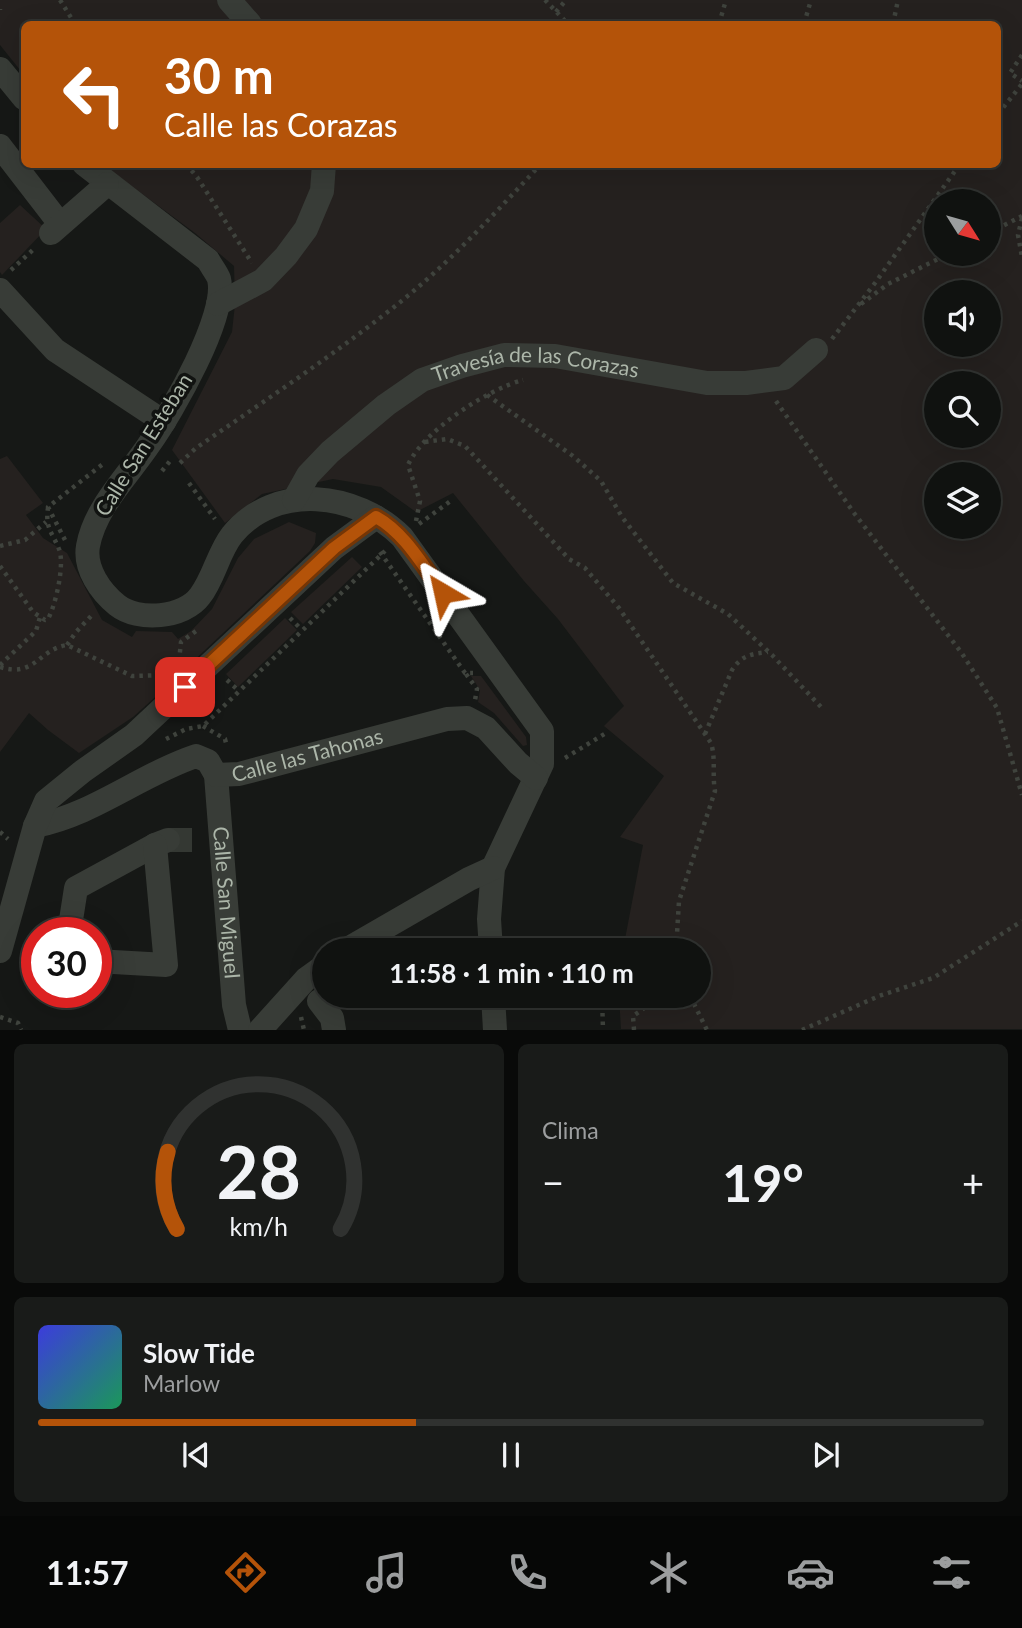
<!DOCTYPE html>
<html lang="es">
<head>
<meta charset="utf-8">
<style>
  :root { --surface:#101210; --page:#191b19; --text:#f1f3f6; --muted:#9c9e9f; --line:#303230; --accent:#b45309 }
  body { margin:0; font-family:Lato,sans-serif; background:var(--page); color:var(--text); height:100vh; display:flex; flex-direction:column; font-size:26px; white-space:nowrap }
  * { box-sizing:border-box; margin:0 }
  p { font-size:23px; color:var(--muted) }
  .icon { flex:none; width:38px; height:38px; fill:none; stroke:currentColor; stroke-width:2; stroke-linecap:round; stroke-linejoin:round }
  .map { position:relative; height:1030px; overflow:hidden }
  .side { display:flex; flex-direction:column; gap:14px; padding:14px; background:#090a09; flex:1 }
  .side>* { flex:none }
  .guide { position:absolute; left:21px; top:21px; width:980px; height:147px; border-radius:10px; box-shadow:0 7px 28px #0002,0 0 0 2px var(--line); background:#b45309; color:#fff; overflow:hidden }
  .needle { width:46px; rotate:127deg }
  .fabs { position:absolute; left:924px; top:189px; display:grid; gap:14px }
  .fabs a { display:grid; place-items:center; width:77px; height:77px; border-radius:50%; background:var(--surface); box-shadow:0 7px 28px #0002,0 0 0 2px var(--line); font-size:35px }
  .speed { position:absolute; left:21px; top:917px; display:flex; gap:14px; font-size:35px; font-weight:700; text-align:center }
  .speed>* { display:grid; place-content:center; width:91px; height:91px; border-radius:50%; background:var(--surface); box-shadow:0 7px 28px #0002,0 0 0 2px var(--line); line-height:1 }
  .speed .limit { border:10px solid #d22; background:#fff; color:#111 }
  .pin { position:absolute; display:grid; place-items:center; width:60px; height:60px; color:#fff; margin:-30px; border-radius:14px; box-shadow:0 4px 10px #0006 }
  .me { position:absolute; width:77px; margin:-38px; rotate:324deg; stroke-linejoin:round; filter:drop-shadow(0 0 5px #0008) }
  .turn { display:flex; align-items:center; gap:24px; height:147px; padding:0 28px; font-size:32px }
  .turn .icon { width:91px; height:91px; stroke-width:2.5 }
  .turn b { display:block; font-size:49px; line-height:60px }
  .big { font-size:52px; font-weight:700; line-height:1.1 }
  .side .tile { flex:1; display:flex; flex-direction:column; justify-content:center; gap:10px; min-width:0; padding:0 24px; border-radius:10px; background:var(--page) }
  .side .dial { align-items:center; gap:0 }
  .dial svg { height:182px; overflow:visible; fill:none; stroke:var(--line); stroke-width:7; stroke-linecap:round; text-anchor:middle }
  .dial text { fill:var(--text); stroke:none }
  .song { display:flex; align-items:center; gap:21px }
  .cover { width:84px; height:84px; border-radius:10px; background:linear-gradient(135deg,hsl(240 70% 55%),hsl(150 70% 35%)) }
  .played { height:7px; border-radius:4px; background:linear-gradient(90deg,var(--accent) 40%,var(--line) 40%) }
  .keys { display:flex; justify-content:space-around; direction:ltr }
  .heat { display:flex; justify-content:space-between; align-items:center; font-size:38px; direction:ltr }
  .side .tiles { flex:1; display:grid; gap:14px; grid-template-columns:1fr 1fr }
  .tile:last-child { grid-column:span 2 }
  .trip { position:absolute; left:312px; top:938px; width:399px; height:70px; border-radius:35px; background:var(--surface); box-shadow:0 7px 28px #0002,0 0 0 2px var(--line); font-weight:700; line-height:70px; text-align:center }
  .menu { display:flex; height:112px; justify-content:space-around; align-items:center; background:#060706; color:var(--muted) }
  .menu .icon { width:49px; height:49px }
  .menu .current { color:var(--accent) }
  .menu b { font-size:32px; color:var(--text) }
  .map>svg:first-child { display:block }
  .green { fill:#25211f; fill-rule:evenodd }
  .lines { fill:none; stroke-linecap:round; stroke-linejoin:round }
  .minor-tunnel { stroke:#343833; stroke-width:24; stroke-dasharray:24 12; stroke-linecap:butt }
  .path { stroke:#3f433d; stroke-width:4.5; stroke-dasharray:3.5 5; stroke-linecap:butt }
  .minor { stroke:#383c37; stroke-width:24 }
  .route-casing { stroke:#753606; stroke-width:18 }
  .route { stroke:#b45309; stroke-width:12 }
  .labels { text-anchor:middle; stroke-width:7; stroke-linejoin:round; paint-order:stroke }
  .street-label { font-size:21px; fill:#acb6a9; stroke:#111311 }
</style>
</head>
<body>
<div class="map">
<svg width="1022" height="1030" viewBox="0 0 1022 1030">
  <rect width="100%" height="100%" fill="#161816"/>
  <path class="green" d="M0,0H1022V1029H621L619,996H698V950H616V946L625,939L643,845L620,837L664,776L604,726L624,706L558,619L524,581L453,493L416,512L381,487L333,479L262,494L225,523L172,450L232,332L235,304L234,266L195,233L103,165L998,164V24H24V75L0,45ZM936,201H989V254H936ZM936,292H989V345H936ZM936,383H989V436H936ZM936,474H989V527H936Z
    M20,205L46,229L2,275L0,272V223Z
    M7,456L43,503L26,515L43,538L67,553L102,620L132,637L136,631L172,632L178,639L191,631L212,609L238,558L254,539L289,522L316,533L315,543L310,551L153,699L133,717L79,753L48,730L29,713L0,752V459Z
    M352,557L362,567L303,624L291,612Z
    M285,618L297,630L238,687L226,674Z
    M471,676H481L526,737L527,745L523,746L494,713L478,702L480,690Z"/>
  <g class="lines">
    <path class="minor-tunnel" d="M168,840H203"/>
    <path class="path" d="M60,0L75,24
      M545,0L568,24
      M0,9V10
      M556,12L566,0
      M719,24L726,0
      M804,24L811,0
      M893,24L898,0
      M1022,55L1010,73L1022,81
      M998,114L1022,84
      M186,164L197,177L252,263
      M886,164L887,170
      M1022,218L1018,235L1022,257
      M989,233L1022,216
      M11,270L35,248
      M861,304L888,284L948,254
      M832,339L875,283L960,164
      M487,395L573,456L601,481L622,517L673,583L728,614L772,655L822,708
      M776,401L854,513L961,652L997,708L1022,795
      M425,442L447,439L465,446L569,559L585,568L619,608L711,743C716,759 712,775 715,791L679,901L676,950
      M180,463L196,448C266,400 338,352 404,299C454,258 497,211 541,164
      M162,471L170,461
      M189,483L215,519
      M416,521L420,501L408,465C423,431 488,389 523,380
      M419,524L452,500
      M65,540L48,507L103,464
      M0,546L25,540L46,522
      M380,552L465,673H473
      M0,566L33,612L45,620L48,619C56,604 65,564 59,549C52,532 45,528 48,508
      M290,618L302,630
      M67,645L76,632L93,614
      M179,661L181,642L196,631
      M0,665L36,631L40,617
      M0,667C35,678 39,649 67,645L132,676L167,675
      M466,674L477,689L475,700
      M227,680L239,691
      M203,726L225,739L227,747
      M705,734L732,670C742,655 751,654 768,652
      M166,739L186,729L203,726L385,551
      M565,758L606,733
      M0,832L8,839
      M413,938L415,950
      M586,948H601
      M602,996L603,1030
      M690,996L707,1030
      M0,1017L18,1023L21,1030
      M301,1017L304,1030
      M634,1030L633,1016L643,1009L651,996
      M802,1030L879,996L933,978L1022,921"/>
    <g class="minor">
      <path d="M229,0L250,24"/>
      <path d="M0,69L24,98"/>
      <path d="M0,146L60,224"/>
      <path d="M84,164L208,260C211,266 217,273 219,279C228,315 172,412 150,443C129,475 95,507 88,546C84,569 101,592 117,605C138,622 184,618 200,596C214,578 218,553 232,535C275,482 357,492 402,537L542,731V764L493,868L489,919L491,950"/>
      <path d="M51,233L107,184"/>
      <path d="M0,290L55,350L164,422"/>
      <path d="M218,304L263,280L286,256L306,229L322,191L324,164"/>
      <path id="s1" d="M294,500L308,475L330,452L386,405L422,380L462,366L504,355L555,356L707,383H746L784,378L816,350"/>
      <path id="s2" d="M216,775L234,1005L240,1030"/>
      <path id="s3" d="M35,826C93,815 140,775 196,756L208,761L216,775L239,774L447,719L467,718L486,728L518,763L536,778"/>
      <path d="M69,933L76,888L155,845L168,840"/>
      <path d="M346,950L469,879L493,868"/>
      <path d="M0,951L35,826L46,801L83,771L134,735L334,548L376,517"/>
      <path d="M96,961L166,965L155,845"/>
      <path d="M493,996L495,1030"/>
      <path d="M319,1001L332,1018L334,1030"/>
      <path d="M260,1030L306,979L324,966"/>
    </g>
  </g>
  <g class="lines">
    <defs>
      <path id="route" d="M185,687L334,548L376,517C405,533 423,566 443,593"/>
    </defs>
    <use href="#route" class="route-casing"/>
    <use href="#route" class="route"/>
  </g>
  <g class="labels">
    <g class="street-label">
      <text dy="7" stroke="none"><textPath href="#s1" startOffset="294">Travesía de las Corazas</textPath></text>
      <text transform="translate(144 445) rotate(-58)" y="7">Calle San Esteban</text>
      <text dy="7" stroke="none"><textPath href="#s3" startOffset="299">Calle las Tahonas</textPath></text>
      <text dy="7" stroke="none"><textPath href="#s2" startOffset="128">Calle San Miguel</textPath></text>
    </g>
  </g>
</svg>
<div class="fabs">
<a><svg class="needle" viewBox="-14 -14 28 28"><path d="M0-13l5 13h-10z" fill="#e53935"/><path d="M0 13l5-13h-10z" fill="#9c9e9f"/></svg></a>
<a><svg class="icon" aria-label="sound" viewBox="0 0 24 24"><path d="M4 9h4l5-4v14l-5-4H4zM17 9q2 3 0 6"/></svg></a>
<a><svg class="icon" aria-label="search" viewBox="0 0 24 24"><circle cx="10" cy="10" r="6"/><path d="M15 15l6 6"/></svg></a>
<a><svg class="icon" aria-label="layers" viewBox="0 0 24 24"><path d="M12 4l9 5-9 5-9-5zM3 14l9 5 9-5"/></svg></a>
</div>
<div class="speed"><div class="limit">30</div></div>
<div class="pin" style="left:185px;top:687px;background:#d93025"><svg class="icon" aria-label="arrive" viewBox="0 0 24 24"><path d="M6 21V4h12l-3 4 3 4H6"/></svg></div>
<svg class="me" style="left:443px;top:593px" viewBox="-20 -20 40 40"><path d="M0-17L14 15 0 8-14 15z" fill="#b45309" stroke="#fff" stroke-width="4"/></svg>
<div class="trip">11:58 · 1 min · 110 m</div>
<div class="guide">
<div class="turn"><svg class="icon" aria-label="left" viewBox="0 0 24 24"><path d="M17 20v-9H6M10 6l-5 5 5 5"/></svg><div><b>30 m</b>Calle las Corazas</div></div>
</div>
</div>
<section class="side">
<div class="tiles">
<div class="tile dial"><svg viewBox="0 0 100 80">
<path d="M14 69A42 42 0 1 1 86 69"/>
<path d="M14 69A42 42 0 0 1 10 35" stroke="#b45309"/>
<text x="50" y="56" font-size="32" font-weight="700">28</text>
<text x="50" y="72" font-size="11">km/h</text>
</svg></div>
<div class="tile"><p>Clima</p>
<div class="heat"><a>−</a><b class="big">19°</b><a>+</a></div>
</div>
<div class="tile">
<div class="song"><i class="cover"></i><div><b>Slow Tide</b><p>Marlow</p></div></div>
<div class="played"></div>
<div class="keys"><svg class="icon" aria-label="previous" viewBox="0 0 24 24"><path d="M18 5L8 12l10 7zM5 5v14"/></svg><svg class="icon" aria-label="pause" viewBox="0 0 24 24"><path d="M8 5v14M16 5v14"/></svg><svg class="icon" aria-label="next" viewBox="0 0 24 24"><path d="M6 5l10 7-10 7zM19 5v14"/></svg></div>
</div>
</div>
</section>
<nav class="menu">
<b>11:57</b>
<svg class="icon current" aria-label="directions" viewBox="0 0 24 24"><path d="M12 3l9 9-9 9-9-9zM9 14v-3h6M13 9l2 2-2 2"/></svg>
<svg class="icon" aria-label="music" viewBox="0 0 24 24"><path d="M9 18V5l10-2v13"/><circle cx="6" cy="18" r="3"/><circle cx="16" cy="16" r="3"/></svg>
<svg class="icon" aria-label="phone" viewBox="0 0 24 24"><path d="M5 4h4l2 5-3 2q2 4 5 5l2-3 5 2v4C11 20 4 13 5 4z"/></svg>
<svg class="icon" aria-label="climate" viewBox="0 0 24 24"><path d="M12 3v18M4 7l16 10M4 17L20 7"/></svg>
<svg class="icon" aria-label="car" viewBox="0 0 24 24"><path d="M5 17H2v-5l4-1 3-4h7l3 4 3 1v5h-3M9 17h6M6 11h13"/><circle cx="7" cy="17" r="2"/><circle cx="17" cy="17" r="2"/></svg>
<svg class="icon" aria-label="filters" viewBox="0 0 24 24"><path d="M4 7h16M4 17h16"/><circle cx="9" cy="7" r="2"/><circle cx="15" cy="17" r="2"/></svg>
</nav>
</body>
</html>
